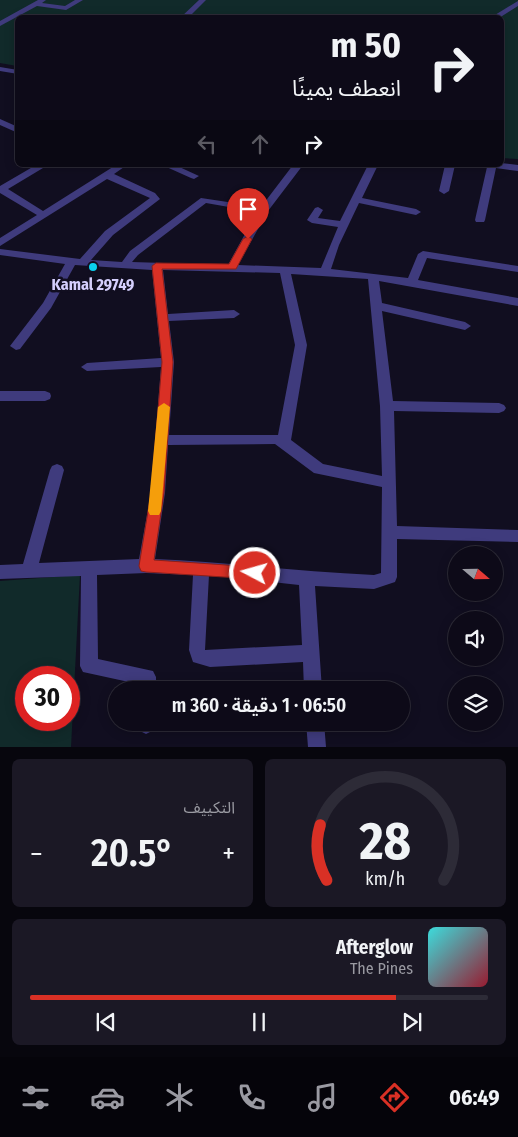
<!DOCTYPE html>
<html lang="ar">
<head>
<meta charset="utf-8">
<style>
  :root { --surface:#0d0a18; --page:#1b1825; --text:#f1f3f6; --muted:#9a9aa2; --line:#2d2b37; --accent:#d93025 }
  body { margin:0; font-family:"Fira Sans Condensed","Noto Sans Arabic",sans-serif; background:var(--page); color:var(--text); direction:rtl; height:100vh; display:flex; flex-direction:column; font-size:19px; white-space:nowrap }
  * { box-sizing:border-box; margin:0 }
  p { font-size:16px; color:var(--muted) }
  .icon { flex:none; width:28px; height:28px; fill:none; stroke:currentColor; stroke-width:2; stroke-linecap:round; stroke-linejoin:round }
  .map { position:relative; height:747px; overflow:hidden; direction:ltr }
  .panel { display:flex; flex-direction:column; gap:12px; padding:12px; background:#07060d; flex:1 }
  .panel>* { flex:none }
  .banner { position:absolute; left:15px; top:15px; width:489px; height:152px; border-radius:8px; box-shadow:0 2px 12px #0003,0 0 0 1px var(--line); direction:rtl; background:#0d0a18; color:var(--text); overflow:hidden }
  .needle { width:32px; rotate:110deg }
  .buttons { position:absolute; left:448px; top:546px; display:grid; gap:10px }
  .buttons a { display:grid; place-items:center; width:55px; height:55px; border-radius:50%; background:var(--surface); box-shadow:0 2px 12px #0003,0 0 0 1px var(--line); font-size:25px }
  .speed { position:absolute; left:15px; top:666px; display:flex; gap:10px; font-size:25px; font-weight:700; text-align:center }
  .speed>* { display:grid; place-content:center; width:65px; height:65px; border-radius:50%; background:var(--surface); box-shadow:0 2px 12px #0003,0 0 0 1px var(--line); line-height:1 }
  .speed .limit { border:8px solid #d22; background:#fff; color:#111 }
  .pin { position:absolute; display:grid; place-items:center; width:42px; height:42px; color:#fff; margin:-51px -21px; border-radius:50% 50% 50% 0; rotate:-45deg; box-shadow:0 0 5px #0007 }
  .pin .icon { rotate:45deg }
  .me { position:absolute; width:55px; margin:-28px; rotate:276deg; stroke-linejoin:round; filter:drop-shadow(0 0 4px #0008) }
  .turn { display:flex; align-items:center; gap:18px; height:105px; padding:0 20px; font-size:22px }
  .turn .icon { width:65px; height:65px; stroke-width:2.5 }
  .turn b { display:block; font-size:35px; line-height:42px }
  .lanes { display:flex; align-items:center; height:48px; padding:0 20px; background:#0003; justify-content:center; gap:25px; direction:ltr }
  .lanes .off { opacity:.35 }
  .big { font-size:38px; font-weight:600; line-height:1.1 }
  .panel .card { flex:1; display:flex; flex-direction:column; justify-content:center; gap:8px; min-width:0; padding:0 18px; border-radius:8px; background:var(--page) }
  .panel .dial { align-items:center; gap:0 }
  .dial svg { height:130px; overflow:visible; fill:none; stroke:var(--line); stroke-width:7; stroke-linecap:round; text-anchor:middle }
  .dial text { fill:var(--text); stroke:none }
  .song { display:flex; align-items:center; gap:15px }
  .cover { width:60px; height:60px; border-radius:8px; background:linear-gradient(135deg,hsl(180 70% 55%),hsl(350 70% 35%)) }
  .played { height:5px; border-radius:2px; background:linear-gradient(90deg,var(--accent) 80%,var(--line) 80%) }
  .keys { display:flex; justify-content:space-around; direction:ltr }
  .heat { display:flex; justify-content:space-between; align-items:center; font-size:28px; direction:ltr }
  .panel .tiles { flex:1; display:grid; gap:12px; grid-template-columns:1fr 1fr }
  .card:last-child { grid-column:span 2 }
  .trip { position:absolute; left:108px; top:681px; width:302px; height:50px; border-radius:25px; background:var(--surface); box-shadow:0 2px 12px #0003,0 0 0 1px var(--line); font-weight:600; line-height:50px; text-align:center; direction:rtl }
  .dock { display:flex; height:80px; justify-content:space-around; align-items:center; background:#05040a; color:var(--muted) }
  .dock .icon { width:35px; height:35px }
  .dock .selected { color:var(--accent) }
  .dock b { font-size:22px; color:var(--text) }
  .map>svg:first-child { display:block }
  .green { fill:#112a2a; fill-rule:evenodd }
  .lines { fill:none; stroke-linecap:round; stroke-linejoin:round }
  .minor { fill:#3f3b7d; fill-rule:evenodd }
  .route { fill:#d93025; stroke:#8d1f18 }
  .slow { fill:#f59e0b }
  .poi-dot { fill:#0ad0ee; stroke:#110e20; stroke-width:2 }
  .labels { text-anchor:middle; stroke-width:5; stroke-linejoin:round; paint-order:stroke }
  .poi-label { font-size:16px; font-weight:bold; fill:#d5cffd; stroke:#110e20 }
</style>
</head>
<body>
<div class="map">
<svg width="518" height="747" viewBox="0 0 518 747">
  <rect width="100%" height="100%" fill="#110e20"/>
  <path class="green" d="M0,0H518V159L501,158V18H18L17,66L0,63Z
    M80,575L71,747H0V581ZM26,678H69V720H26Z"/>
  <g class="lines">
    <path class="minor" d="M38,0H46L42,3L65,6L75,0H83L66,10L37,6L0,26V21Z
      M199,0H206L188,18H180Z
      M518,1V6L499,18H490Z
      M0,67L18,70V74L0,71Z
      M0,119L18,127V133L0,125Z
      M501,163L518,165V171L496,168L485,220L484,222H476L475,220L487,167L485,165Z
      M36,165H48L8,189L43,211L116,165H127L114,174L155,193L160,199L113,235L91,260L122,262L130,251L201,198L261,207L293,165H303L268,211L238,265L321,268L338,227L312,223L307,220L315,208L318,207L323,210L318,218L340,221L368,165H378L362,198L416,209L421,212L416,215L359,203L339,245L331,269L408,278L418,254L423,251L518,266V272L427,258L418,280L518,298V306L379,281L382,303L465,322L471,326L465,330L382,311L393,401L499,403L504,405L506,408L504,411L499,413L394,411L397,526L518,530V542L397,539V577L395,582L374,589L315,586L322,690H304L303,662L210,667L193,662L189,650L193,575L146,573L97,575L98,659L153,671L156,677V690H138V684L83,672L80,666L81,576L0,579V565L23,564L50,470L52,466L57,464L62,466L64,470L39,563L139,559L151,493L161,367L87,371L81,367L87,363L161,358L152,270L75,265L51,308L20,349L16,350L10,346L43,303L65,264L0,255V249L80,259L105,231L150,198L107,179L0,246V238L37,215L0,193V186ZM206,203L257,212L228,265L132,262L138,255ZM163,270L280,273L295,345L278,435H169L174,362L169,321L234,318L240,314L234,310L168,314ZM291,274L368,279L380,406L382,476L323,464L291,440L307,345ZM275,444L314,473L382,487L381,573L374,575C301,572 228,562 155,559L165,493L168,445ZM209,575L299,585L302,645L205,650Z
      M162,165H175L199,176L194,179L191,178Z
      M445,165H455L449,191L444,194L439,191Z
      M0,391H45L50,393L51,396L50,399L45,401H0Z
      M137,722H155L152,731L146,734L140,731Z
      M306,722H324L326,747H308Z"/>
  </g>
  <path class="route" d="M248,236L252,239L236,269H162L173,362L164,493L154,560L255,567L260,569L262,573L260,578L255,579L146,572L141,571L139,566L151,493L162,362L152,266L156,263L229,264L243,239Z"/>
  <path class="slow" d="M164,403L170,407L161,511L159,515H150L148,511L158,407Z"/>
  <circle class="poi-dot" cx="93" cy="267" r="5"/>
  <g class="labels">
    <g class="poi-label">
      <text x="93" y="290">Kamal 29749</text>
    </g>
  </g>
</svg>
<div class="buttons">
<a><svg class="needle" viewBox="-14 -14 28 28"><path d="M0-13l5 13h-10z" fill="#e53935"/><path d="M0 13l5-13h-10z" fill="#9a9aa2"/></svg></a>
<a><svg class="icon" aria-label="sound" viewBox="0 0 24 24"><path d="M4 9h4l5-4v14l-5-4H4zM17 9q2 3 0 6"/></svg></a>
<a><svg class="icon" aria-label="layers" viewBox="0 0 24 24"><path d="M12 4l9 5-9 5-9-5zM3 14l9 5 9-5"/></svg></a>
</div>
<div class="speed"><div class="limit">30</div></div>
<div class="pin" style="left:248px;top:239px;background:#d93025"><svg class="icon" aria-label="arrive" viewBox="0 0 24 24"><path d="M6 21V4h12l-3 4 3 4H6"/></svg></div>
<svg class="me" style="left:255px;top:573px" viewBox="-20 -20 40 40"><circle r="17" fill="#d93025" stroke="#fff" stroke-width="3"/><path d="M0-11L8 9 0 5-8 9z" fill="#fff"/></svg>
<div class="trip">06:50 · 1 دقيقة · 360 m</div>
<div class="banner">
<div class="turn"><svg class="icon" aria-label="right" viewBox="0 0 24 24"><path d="M7 20v-9h11M14 6l5 5-5 5"/></svg><div><b>50 m</b>انعطف يمينًا</div></div>
<div class="lanes"><svg class="icon off" aria-label="left" viewBox="0 0 24 24"><path d="M17 20v-9H6M10 6l-5 5 5 5"/></svg><svg class="icon off" aria-label="ahead" viewBox="0 0 24 24"><path d="M12 20V5M6 11l6-6 6 6"/></svg><svg class="icon" aria-label="right" viewBox="0 0 24 24"><path d="M7 20v-9h11M14 6l5 5-5 5"/></svg></div>
</div>
</div>
<section class="panel">
<div class="tiles">
<div class="card dial"><svg viewBox="0 0 100 80">
<path d="M14 69A42 42 0 1 1 86 69"/>
<path d="M14 69A42 42 0 0 1 10 35" stroke="#d93025"/>
<text x="50" y="56" font-size="32" font-weight="700">28</text>
<text x="50" y="72" font-size="11">km/h</text>
</svg></div>
<div class="card"><p>التكييف</p>
<div class="heat"><a>−</a><b class="big">20.5°</b><a>+</a></div>
</div>
<div class="card">
<div class="song"><i class="cover"></i><div><b>Afterglow</b><p>The Pines</p></div></div>
<div class="played"></div>
<div class="keys"><svg class="icon" aria-label="previous" viewBox="0 0 24 24"><path d="M18 5L8 12l10 7zM5 5v14"/></svg><svg class="icon" aria-label="pause" viewBox="0 0 24 24"><path d="M8 5v14M16 5v14"/></svg><svg class="icon" aria-label="next" viewBox="0 0 24 24"><path d="M6 5l10 7-10 7zM19 5v14"/></svg></div>
</div>
</div>
</section>
<nav class="dock">
<b>06:49</b>
<svg class="icon selected" aria-label="directions" viewBox="0 0 24 24"><path d="M12 3l9 9-9 9-9-9zM9 14v-3h6M13 9l2 2-2 2"/></svg>
<svg class="icon" aria-label="music" viewBox="0 0 24 24"><path d="M9 18V5l10-2v13"/><circle cx="6" cy="18" r="3"/><circle cx="16" cy="16" r="3"/></svg>
<svg class="icon" aria-label="phone" viewBox="0 0 24 24"><path d="M5 4h4l2 5-3 2q2 4 5 5l2-3 5 2v4C11 20 4 13 5 4z"/></svg>
<svg class="icon" aria-label="climate" viewBox="0 0 24 24"><path d="M12 3v18M4 7l16 10M4 17L20 7"/></svg>
<svg class="icon" aria-label="car" viewBox="0 0 24 24"><path d="M5 17H2v-5l4-1 3-4h7l3 4 3 1v5h-3M9 17h6M6 11h13"/><circle cx="7" cy="17" r="2"/><circle cx="17" cy="17" r="2"/></svg>
<svg class="icon" aria-label="filters" viewBox="0 0 24 24"><path d="M4 7h16M4 17h16"/><circle cx="9" cy="7" r="2"/><circle cx="15" cy="17" r="2"/></svg>
</nav>
</body>
</html>
